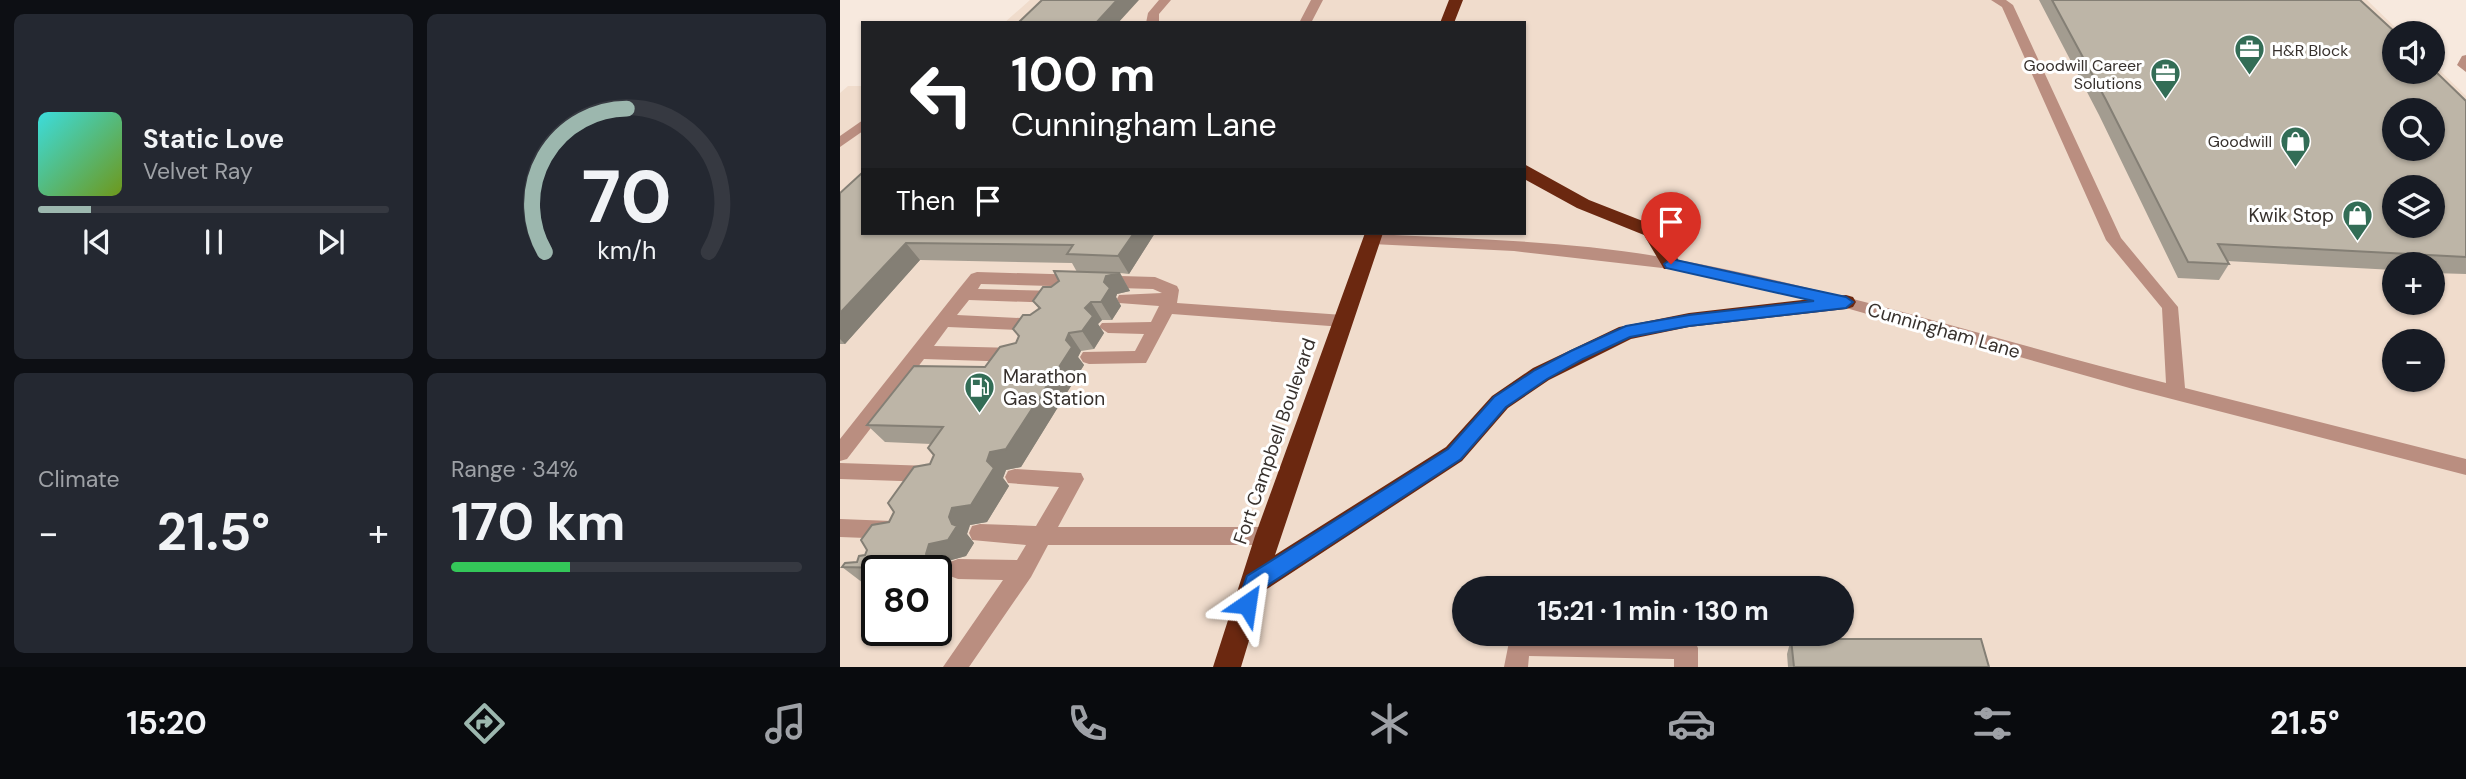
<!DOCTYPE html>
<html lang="en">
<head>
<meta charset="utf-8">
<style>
  :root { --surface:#171b24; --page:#242831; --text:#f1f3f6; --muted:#9ea1a6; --line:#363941; --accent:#9cb7ae }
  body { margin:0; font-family:"DM Sans",sans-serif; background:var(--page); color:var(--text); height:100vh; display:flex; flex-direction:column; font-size:26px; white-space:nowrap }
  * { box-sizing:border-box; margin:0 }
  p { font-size:23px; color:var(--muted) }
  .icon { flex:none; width:38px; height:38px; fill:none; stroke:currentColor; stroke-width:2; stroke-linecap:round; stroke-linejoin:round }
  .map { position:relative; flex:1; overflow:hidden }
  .drawer { display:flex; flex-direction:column; gap:14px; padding:14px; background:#0d0f14; width:840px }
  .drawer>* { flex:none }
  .guide { position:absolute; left:21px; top:21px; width:665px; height:214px; border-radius:0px; box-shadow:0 2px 5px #0004; background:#202124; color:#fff; overflow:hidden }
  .buttons { position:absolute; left:1542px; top:21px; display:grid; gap:14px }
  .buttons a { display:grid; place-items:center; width:63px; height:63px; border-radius:50%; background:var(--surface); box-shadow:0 2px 5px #0004; font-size:35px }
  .speed { position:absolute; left:21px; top:555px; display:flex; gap:14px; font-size:35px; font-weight:700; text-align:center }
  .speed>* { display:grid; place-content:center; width:91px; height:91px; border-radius:50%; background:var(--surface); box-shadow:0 2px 5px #0004; line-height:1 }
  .speed .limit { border:4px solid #111; border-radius:10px; background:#fff; color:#111 }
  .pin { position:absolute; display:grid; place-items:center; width:60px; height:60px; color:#fff; margin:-72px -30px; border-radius:50% 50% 50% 0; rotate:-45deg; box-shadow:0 0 7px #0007 }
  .pin .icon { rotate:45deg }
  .me { position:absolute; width:77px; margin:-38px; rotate:32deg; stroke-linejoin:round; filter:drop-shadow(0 0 5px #0008) }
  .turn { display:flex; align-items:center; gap:24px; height:147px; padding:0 35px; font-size:32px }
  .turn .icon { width:91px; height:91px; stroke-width:2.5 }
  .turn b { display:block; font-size:49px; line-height:60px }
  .then { display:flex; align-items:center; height:66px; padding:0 35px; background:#0003; gap:14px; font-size:26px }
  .big { font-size:52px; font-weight:700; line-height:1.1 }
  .drawer .tile { flex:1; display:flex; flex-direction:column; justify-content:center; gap:10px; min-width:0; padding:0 24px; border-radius:10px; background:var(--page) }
  .drawer .dial { align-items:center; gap:0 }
  .dial svg { height:182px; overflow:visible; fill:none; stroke:var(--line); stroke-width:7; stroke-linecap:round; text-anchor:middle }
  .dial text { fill:var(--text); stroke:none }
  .song { display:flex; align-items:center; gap:21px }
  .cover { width:84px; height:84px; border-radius:10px; background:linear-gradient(135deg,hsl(180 70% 55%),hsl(80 70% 35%)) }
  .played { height:7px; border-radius:4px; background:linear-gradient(90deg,var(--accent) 15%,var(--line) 15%) }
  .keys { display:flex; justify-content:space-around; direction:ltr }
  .heat { display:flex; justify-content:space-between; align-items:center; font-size:38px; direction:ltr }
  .charge { height:10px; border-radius:5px; background:linear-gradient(90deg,#34c759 34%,var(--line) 0) }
  .drawer .tiles { flex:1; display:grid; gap:14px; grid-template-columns:repeat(2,1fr) }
  .trip { position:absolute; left:612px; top:576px; width:402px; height:70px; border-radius:35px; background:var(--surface); box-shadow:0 2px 5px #0004; font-weight:700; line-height:70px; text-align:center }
  .dock { display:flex; height:112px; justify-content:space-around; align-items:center; background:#090b0e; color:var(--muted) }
  .dock .icon { width:49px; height:49px }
  .dock .current { color:var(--accent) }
  .dock b { font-size:32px; color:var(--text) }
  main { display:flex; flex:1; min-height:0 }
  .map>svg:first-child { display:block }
  .built { fill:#f0dccc; fill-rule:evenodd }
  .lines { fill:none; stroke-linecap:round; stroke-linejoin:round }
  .minor { fill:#ba8e80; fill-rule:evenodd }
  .highway { fill:#6b2810; fill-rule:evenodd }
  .wall { fill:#a39c90 }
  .shaded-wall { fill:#847f75 }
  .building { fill:#bdb5a7; stroke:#847f75; stroke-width:2; fill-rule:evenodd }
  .route { fill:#1a73e8; stroke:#114b97; stroke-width:2 }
  .labels { text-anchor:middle; stroke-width:6; stroke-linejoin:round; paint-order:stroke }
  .far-poi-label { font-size:16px; fill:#37312d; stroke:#fff; text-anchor:end }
  .poi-label { font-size:19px; fill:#37312d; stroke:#fff; text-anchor:end }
  .street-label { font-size:19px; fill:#37312d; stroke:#fff }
</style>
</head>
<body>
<main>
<section class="drawer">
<div class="tiles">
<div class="tile">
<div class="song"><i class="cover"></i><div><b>Static Love</b><p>Velvet Ray</p></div></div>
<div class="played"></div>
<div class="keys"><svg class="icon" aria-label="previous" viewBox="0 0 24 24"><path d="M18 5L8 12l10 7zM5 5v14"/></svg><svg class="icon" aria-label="pause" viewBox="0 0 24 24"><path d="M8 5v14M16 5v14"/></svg><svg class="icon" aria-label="next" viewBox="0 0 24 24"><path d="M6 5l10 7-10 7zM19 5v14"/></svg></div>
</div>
<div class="tile dial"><svg viewBox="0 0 100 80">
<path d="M14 69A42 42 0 1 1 86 69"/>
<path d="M14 69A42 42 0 0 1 50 6" stroke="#9cb7ae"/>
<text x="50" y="56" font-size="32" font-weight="700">70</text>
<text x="50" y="72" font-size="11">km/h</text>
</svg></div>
<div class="tile"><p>Climate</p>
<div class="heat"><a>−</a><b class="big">21.5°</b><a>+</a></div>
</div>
<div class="tile"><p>Range · 34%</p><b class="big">170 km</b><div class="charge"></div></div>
</div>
</section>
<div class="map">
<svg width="1626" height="667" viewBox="0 0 1626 667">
  <rect width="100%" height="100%" fill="#f7e9de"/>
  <path class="built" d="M190,0H1527L1561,33H1554V72H1592L1593,64L1626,96V667H0V93L8,86H23V233H684V23H164ZM1554,110H1592V149H1554ZM1554,187H1592V226H1554ZM1554,264H1592V303H1554ZM1554,341H1592V380H1554ZM37,570H96V630H37ZM625,588H1003V634H625Z"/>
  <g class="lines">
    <path class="minor" d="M319,0H331L319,14V23H306L308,13Z
      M471,0H483L471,23H459Z
      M1151,0H1166L1173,5L1281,238L1338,307L1345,388L1626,459V475L1293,389L1006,308L831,269L674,251L532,244L524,239L532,234C630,239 736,241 833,259C1000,289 1162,342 1326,383L1322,308L1266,240L1162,7Z
      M1626,55V72L1617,65L1622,56Z
      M23,120V131L0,147V136Z
      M137,272L315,277L337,286L339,290L337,303L503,315L512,321L503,327L332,314L306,363L249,364L243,362L240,357L243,352L295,351L304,334L268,333L259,327L262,323L311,322L319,306L279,303L277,299L279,295L322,293L313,289L141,284L138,289L219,291L227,297L219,303L129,300L117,315L201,319L210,325L201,331L108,327L94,346L177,348L183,350L186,355L183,360L177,362L84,359L7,459L0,461V439L118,290L131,274Z
      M0,463L91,466L98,468L101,474L98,480L91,482L0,479Z
      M175,469L241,473L244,479L218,527H428L436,529L439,536L436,543L428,545H208L191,577L129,667H103L163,580L118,579L110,576L107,569L110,562L118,559L177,560L186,545L132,540L129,533L132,526L140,524L196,526L219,487L168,483L165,477L168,471Z
      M0,519L52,521L59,523L63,530L59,537L52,539L0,537Z
      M678,634L846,637L854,640L858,648V667H834V659L689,656L688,667H664L670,637Z"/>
    <path class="highway" d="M609,0H623L614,23H600Z
      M684,164L749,200L818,227L841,264L838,269H824L804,235L737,208L686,180Z
      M525,233H543L435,555L606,447L652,396L693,368L779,327L849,313L1006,295L1013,297L1016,302L1013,307L1006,309L849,327L791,339L709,380L668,408L622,461L424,591L401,667H373L415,536Z"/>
  </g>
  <path class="wall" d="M1199,0H1520L1626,101V274L1592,273V264H1554V270L1387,261L1389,264L1379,280L1338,278L1259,115Z
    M0,193L23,233H315L289,274L280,273L290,291L277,294L276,297L281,306L272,320H262L258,324L264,333L254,349L241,351L238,357L244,365L181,467L166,470L163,478L169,486L147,522L130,525L127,534L134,543L126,556L108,561L105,570L111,579L107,586L96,585V570H37V584L23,583L2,567L17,562L25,555L90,464L94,455L91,444L45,442L27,425L145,367L176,343L179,337L173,329L199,309L193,301L211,287L237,272L232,263L80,260L5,344H0Z
    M951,639L1149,667H948L947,654Z"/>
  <path class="shaded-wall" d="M277,0H299L278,23H256Z
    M294,233H315L289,274L278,256Z
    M66,243L80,260L5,344L0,339V313Z
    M280,273L290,291L277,294L276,297L281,306L272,320L261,302L264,282L266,276Z
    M251,302L262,320L258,324L264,333L254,349L242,331L245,308Z
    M229,333L241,351L238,357L244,365L181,467L166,470L163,478L169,486L147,522L130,525L127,534L134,543L126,556L108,561L105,570L111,579L107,586L96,576V570H90L89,569L86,554L89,544L112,524L109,517L112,508L226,340Z"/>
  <path class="building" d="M202,0H277L256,23H178Z
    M1212,0H1520L1556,33H1554V72H1592V68L1626,101V257L1378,244L1389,264L1348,262L1266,100ZM1554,110H1592V149H1554ZM1554,187H1592V226H1554Z
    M23,172V233H294L278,256L227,254L233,245L66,243L0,313V193Z
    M214,271L280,273L266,276L264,282L270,288L261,302H251L245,308L253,316L242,331L229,333L226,340L232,347L166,449L150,452L147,461L154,468L131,505L112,508L109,517L112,524L117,526L108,540L89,544L86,554L93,563L89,569L2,567L5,563L17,562L19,556L25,555L27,550L21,540L32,525L49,522L54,512L48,503L74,467L90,464L94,455L88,448L103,427L27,425L74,366L145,367L160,347L176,343L179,336L173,329L183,315H190L200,308L193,301L203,287H211L219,281Z
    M951,639H1141L1149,667H954Z"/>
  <path class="route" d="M831,259L1006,297L1013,302L1006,308L849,326L790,337L743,359L707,379L666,407L621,459L422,589L414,611L407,613L400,611L397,604L407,576L608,449L654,397L695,370L731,351L786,326L849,315L974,301L826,268L824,264Z"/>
  <defs>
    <symbol id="office-pin" viewBox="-11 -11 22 30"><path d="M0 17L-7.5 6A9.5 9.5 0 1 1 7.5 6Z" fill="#336d56" stroke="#fff"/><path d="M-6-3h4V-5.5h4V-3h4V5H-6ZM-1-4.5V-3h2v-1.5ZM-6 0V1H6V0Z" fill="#fff"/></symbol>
    <symbol id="shop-pin" viewBox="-11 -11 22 30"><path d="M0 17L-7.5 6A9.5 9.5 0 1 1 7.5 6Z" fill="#336d56" stroke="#fff"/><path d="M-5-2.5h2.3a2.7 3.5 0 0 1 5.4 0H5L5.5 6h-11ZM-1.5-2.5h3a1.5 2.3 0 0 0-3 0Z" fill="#fff"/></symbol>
    <symbol id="fuel-pin" viewBox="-11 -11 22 30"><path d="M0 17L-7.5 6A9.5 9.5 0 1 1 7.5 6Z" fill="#336d56" stroke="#fff"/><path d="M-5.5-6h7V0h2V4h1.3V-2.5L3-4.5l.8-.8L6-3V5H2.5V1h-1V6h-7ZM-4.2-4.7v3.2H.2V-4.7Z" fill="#fff"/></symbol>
  </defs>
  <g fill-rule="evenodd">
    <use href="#office-pin" x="1392" y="32" width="35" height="47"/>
    <use href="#office-pin" x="1308" y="56" width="35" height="47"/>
    <use href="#shop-pin" x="1438" y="124" width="35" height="47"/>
    <use href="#shop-pin" x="1500" y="198" width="35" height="47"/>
    <use href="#fuel-pin" x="122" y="370" width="35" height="47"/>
  </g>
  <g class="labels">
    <g class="far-poi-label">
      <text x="1432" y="56" text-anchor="start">H&amp;R Block</text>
      <text x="1302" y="71">Goodwill Career<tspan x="1302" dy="18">Solutions</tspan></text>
      <text x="1432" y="147">Goodwill</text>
    </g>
    <g class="poi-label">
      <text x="1494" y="222">Kwik Stop</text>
      <text x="163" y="383" text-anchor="start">Marathon<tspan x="163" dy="22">Gas Station</tspan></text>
    </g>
    <g class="street-label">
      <text transform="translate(1104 330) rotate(16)" y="7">Cunningham Lane</text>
      <text transform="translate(434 441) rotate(-71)" y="7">Fort Campbell Boulevard</text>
    </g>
  </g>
</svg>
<div class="buttons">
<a><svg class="icon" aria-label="sound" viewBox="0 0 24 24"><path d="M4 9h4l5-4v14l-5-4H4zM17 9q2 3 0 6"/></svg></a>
<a><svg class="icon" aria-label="search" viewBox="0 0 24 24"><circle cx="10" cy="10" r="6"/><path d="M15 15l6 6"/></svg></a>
<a><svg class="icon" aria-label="layers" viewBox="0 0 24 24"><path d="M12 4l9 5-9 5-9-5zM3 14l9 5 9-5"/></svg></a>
<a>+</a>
<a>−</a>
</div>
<div class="speed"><div class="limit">80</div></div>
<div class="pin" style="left:831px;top:264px;background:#d93025"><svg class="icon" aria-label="arrive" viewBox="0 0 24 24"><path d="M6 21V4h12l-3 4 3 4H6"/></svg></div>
<svg class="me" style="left:407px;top:604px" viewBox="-20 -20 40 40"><path d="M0-17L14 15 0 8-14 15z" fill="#1a73e8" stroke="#fff" stroke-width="4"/></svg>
<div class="trip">15:21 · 1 min · 130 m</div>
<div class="guide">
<div class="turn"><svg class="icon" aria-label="left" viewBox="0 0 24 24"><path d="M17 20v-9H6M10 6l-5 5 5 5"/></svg><div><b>100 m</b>Cunningham Lane</div></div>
<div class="then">Then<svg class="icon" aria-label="arrive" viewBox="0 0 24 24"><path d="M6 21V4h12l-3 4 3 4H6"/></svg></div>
</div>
</div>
</main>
<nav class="dock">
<b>15:20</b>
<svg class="icon current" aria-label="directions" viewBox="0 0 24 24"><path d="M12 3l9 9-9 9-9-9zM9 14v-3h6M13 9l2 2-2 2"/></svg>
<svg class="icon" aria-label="music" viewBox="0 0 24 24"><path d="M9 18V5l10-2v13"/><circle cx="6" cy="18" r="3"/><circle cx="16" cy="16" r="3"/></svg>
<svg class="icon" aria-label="phone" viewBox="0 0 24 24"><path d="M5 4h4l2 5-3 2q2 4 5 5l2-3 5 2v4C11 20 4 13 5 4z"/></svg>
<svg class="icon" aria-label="climate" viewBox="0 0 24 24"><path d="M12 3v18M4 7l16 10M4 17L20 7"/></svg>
<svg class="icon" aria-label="car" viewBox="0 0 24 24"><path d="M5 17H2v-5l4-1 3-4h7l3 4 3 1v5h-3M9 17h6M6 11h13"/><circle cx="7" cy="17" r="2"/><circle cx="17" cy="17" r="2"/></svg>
<svg class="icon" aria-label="filters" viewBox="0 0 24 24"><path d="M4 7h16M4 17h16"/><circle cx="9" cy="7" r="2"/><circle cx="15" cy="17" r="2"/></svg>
<b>21.5°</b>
</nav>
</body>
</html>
